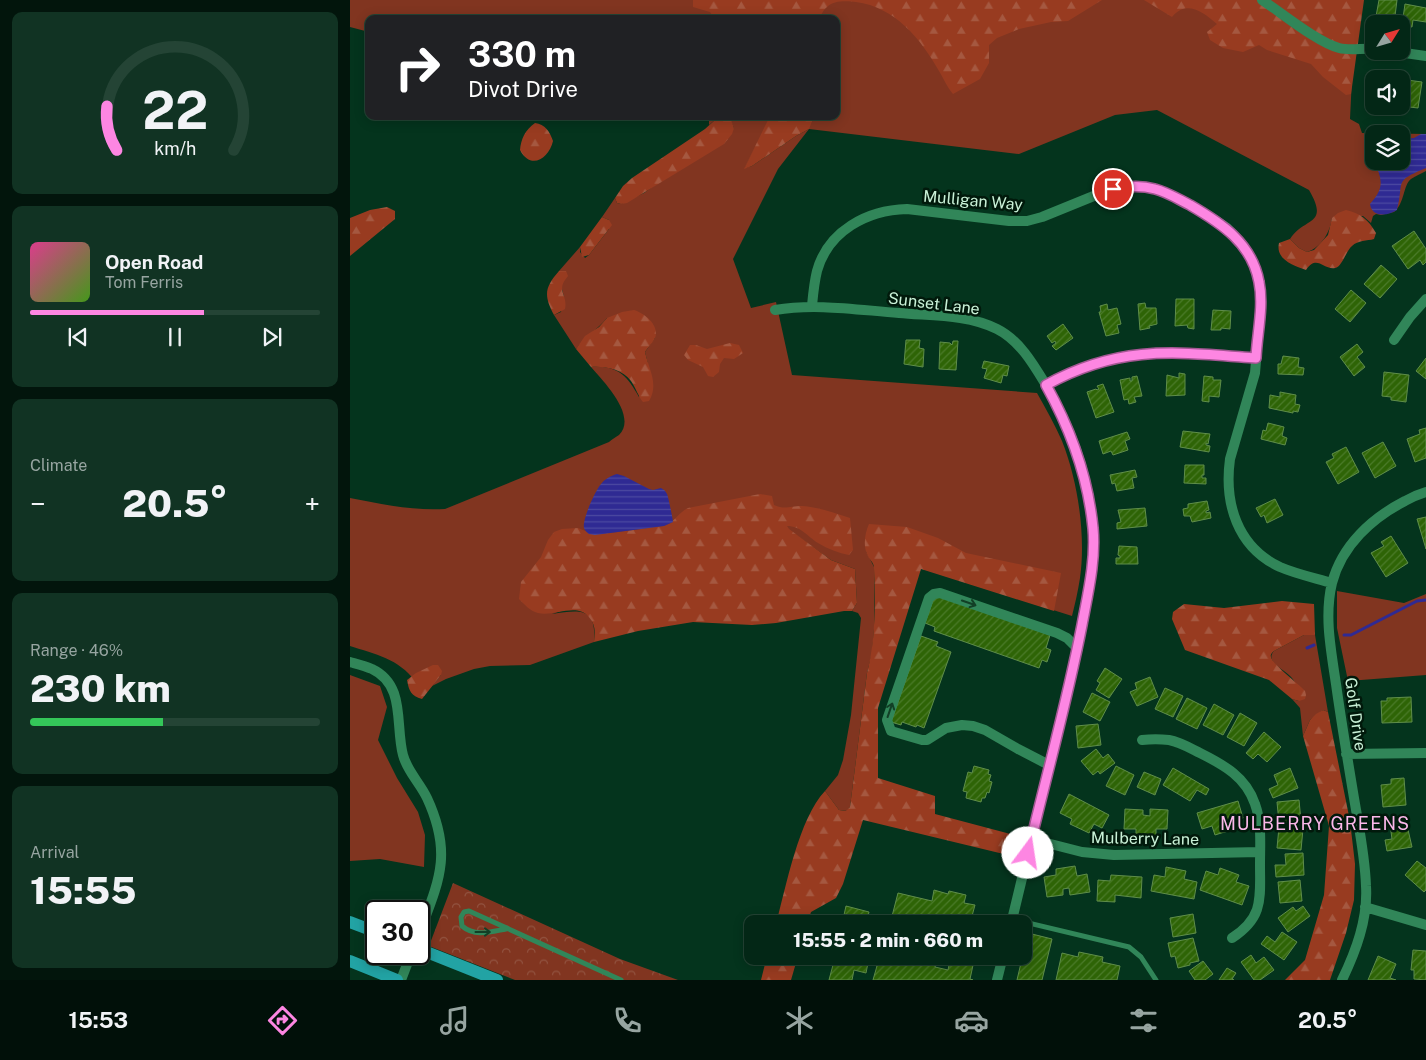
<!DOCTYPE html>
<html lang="en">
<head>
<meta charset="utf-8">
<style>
  :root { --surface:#032716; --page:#113323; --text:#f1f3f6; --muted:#97a5a1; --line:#244435; --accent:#fd86e2 }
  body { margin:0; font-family:"Public Sans",sans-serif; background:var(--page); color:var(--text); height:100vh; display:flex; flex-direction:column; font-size:19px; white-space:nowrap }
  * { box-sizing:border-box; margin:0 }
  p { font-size:16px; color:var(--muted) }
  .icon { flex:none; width:28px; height:28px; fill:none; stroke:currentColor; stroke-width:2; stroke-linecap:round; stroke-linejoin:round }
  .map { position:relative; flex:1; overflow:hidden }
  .details { display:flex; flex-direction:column; gap:12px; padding:12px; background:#02150c; width:350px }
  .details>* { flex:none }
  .guide { position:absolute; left:15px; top:15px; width:475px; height:105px; border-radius:10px; box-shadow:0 2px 12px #0003,0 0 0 1px var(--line); background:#202124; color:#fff; overflow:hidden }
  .needle { width:32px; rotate:53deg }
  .controls { position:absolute; left:1015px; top:15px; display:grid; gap:10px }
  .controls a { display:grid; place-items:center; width:45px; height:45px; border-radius:10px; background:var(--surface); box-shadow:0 2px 12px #0003,0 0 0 1px var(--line); font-size:25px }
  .speed { position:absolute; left:15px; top:900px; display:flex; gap:10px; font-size:25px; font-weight:700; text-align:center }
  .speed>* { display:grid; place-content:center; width:65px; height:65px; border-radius:50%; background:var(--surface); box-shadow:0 2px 12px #0003,0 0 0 1px var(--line); line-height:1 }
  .speed .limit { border:2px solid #111; border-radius:8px; background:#fff; color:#111 }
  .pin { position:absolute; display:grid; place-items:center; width:42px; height:42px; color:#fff; margin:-21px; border:2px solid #fff; border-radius:50%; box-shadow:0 1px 5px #0007 }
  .me { position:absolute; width:55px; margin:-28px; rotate:14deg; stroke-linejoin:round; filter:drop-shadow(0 0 4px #0008) }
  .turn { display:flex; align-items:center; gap:18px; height:105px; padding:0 20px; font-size:22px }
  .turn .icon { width:65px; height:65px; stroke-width:2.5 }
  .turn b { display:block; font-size:35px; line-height:42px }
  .big { font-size:38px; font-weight:800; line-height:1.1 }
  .details .card { flex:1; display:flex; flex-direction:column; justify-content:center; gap:8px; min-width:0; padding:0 18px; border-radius:10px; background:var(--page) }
  .details .dial { align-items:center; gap:0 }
  .dial svg { height:130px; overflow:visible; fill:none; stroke:var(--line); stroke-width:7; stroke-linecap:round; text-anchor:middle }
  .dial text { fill:var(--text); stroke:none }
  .song { display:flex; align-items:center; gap:15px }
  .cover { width:60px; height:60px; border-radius:8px; background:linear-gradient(135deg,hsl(330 70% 55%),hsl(100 70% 35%)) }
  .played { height:5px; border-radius:2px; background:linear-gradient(90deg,var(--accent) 60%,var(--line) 60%) }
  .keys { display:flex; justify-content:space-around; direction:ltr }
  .heat { display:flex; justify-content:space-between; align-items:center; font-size:28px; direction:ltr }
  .charge { height:8px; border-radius:4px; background:linear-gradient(90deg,#34c759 46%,var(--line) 0) }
  .trip { position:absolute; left:394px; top:915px; width:288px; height:50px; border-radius:10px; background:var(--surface); box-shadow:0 2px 12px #0003,0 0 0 1px var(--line); font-weight:800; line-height:50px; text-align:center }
  .dock { display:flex; height:80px; justify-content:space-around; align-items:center; background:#011009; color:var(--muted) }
  .dock .icon { width:35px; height:35px }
  .dock .active { color:var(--accent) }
  .dock b { font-size:22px; color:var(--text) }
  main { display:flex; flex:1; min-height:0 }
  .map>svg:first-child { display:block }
  .green { fill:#813520; fill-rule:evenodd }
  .forest { fill:url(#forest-firs) }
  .park { fill:url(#park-crowns) }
  .water { fill:url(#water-rules) }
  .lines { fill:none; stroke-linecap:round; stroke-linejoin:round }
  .stream { stroke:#2f2a93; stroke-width:3 }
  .building { fill:url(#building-hatch); stroke:#5f8e4a }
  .service { stroke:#318659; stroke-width:5 }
  .minor { stroke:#318659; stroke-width:10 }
  .primary { stroke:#22a3a4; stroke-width:12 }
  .oneway { stroke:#123f26 }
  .route-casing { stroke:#a45793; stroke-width:12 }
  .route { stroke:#fd86e2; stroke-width:9 }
  .labels { text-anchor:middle; stroke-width:5; stroke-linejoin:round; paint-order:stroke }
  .street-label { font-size:16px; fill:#c9f1d7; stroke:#01190b }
  .neighbourhood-label { font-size:18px; letter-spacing:1px; fill:#fcb8ea; stroke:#01190b }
</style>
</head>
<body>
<main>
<section class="details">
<div class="card dial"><svg viewBox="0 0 100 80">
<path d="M14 69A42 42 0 1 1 86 69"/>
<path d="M14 69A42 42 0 0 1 8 42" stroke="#fd86e2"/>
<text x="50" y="56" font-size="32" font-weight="700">22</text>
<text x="50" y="72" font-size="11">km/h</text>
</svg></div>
<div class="card">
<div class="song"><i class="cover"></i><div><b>Open Road</b><p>Tom Ferris</p></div></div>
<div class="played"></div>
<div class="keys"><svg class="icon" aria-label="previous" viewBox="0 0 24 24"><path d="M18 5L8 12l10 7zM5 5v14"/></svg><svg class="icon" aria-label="pause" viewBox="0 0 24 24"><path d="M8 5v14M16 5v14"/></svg><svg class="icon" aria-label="next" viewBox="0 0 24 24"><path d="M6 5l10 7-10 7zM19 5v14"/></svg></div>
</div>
<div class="card"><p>Climate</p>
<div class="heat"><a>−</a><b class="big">20.5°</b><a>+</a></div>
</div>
<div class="card"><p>Range · 46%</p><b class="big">230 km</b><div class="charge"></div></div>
<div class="card"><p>Arrival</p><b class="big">15:55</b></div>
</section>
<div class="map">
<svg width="1076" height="980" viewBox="0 0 1076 980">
  <defs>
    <pattern id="forest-firs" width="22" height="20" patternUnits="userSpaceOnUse" patternTransform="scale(1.25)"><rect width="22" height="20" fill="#983b20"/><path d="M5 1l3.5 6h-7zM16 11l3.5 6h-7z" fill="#a55840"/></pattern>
    <pattern id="park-crowns" width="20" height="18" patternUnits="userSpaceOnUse" patternTransform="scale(1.25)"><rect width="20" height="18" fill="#813520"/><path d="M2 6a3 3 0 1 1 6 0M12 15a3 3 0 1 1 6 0" fill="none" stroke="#925340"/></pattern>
    <pattern id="water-rules" width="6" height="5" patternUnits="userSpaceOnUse" patternTransform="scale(1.25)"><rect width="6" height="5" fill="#2f2a93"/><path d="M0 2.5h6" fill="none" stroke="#4c49a1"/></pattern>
    <pattern id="building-hatch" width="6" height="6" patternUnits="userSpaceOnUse" patternTransform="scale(1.25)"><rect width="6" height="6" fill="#2e6406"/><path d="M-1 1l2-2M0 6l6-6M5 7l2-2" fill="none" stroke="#4b7b2a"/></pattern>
  </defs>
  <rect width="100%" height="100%" fill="#04341d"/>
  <path class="green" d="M0,0H892L1003,57L1000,119L1009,124L1012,133L1076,134V171C1071,174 1065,176 1061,179C1053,185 1055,203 1044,212L1031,215L1026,214L1023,216L1021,223L1013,216L982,218C980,232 972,247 957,252L949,248L940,239C954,217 980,226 959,190L807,110L765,115L669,154L459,129L428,169L383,259L401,308L426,302L442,375L687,393C696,409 705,425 712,441C728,481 736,536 730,578C728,591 725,604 722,616L516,551L524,567V629L522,653L517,673L500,807L497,811L489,810L475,791L488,775L493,760L501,715L511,618L508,613L502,611L507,603L505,569L481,560L442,532L202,614C229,610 247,606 244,642L180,665L140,666L124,669L96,679L82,686L91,675L65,681C49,659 25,654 0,646V498C32,504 63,511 95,509L259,442C262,439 266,437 269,435C288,416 253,381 241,367C267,365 277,375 289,397L298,364L295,352L305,338L257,318C247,330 236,335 226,349L204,315L211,312L214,297L212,289V283L216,271H209L230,247V252L235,258L239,255L259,229V220L252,217L265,198L267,203L271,204L294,193L384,128L380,120L366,119L359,125V117L351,116H486V19H19V32L0,27ZM459,129L446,136L402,166L395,168L413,132ZM1024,134H1051V161H1024Z
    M987,591L1054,603L1076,594V675L998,681L987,628Z
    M954,635H965L978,712L973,710L960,720L953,736L950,708L942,699L949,701C947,695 947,686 944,681C940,671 913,663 924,651Z
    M0,675L30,686L37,707L28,740L47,778L68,812L75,835L74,867L30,859L0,861Z"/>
  <path class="forest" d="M343,0H752L718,21L701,22L669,29L647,38L639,45V63L630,79L603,94C597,87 594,79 589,71C571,39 545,7 506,2C498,1 483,0 477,7C473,10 472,15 467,19H365L360,12L343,7Z
    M794,0H1014L1001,94L996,95L973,77L961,64L917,50L909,45L893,52L873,48L860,40L857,32L867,24C852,11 836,0 822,17Z
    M420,116H464L459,129L446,136L402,166L394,169Z
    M376,117L381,120L384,128L382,134L374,144L277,203L271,204L267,203L265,198L273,186L282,178L355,129L366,119Z
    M185,123C195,124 200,132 203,141C199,158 181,171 170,150C171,139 175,130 185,123Z
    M37,207L45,211V219L0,256V218L20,210Z
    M996,210C1011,214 1018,219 1026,233L1024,239C1017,241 1008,240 1002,246C996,251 992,267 985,268C973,270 967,254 956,270C945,266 925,260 929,243L940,239L949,248L957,252L964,250L978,235L982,218L988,213Z
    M252,217L259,220L262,225L239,255L232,257L230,247Z
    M209,271H216L218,276C205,291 218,294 215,309L204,315C194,296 194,288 209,271Z
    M284,310C294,313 310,325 305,338C303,343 298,347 295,352C299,370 309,384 299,401L293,402C288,396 286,388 281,381C272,369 255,366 241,367L226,349L235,336L249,327L257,318L272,312Z
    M380,343L389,345L393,353L384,359L374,358L370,364L369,372L363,377L358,376L353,367L338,360L334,355L340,345H346L357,349Z
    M410,494L422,496L424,505C435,510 440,506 452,506C468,507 484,513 500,518L503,550L499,555C489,553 478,549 468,543C457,536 451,526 437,526L439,529L481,560L505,569L507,603L502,611H494L426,623L402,625L343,622L288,631L244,642C245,631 246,625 238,616C226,603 203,617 188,613C180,611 174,604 169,599L171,582L191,557L198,540L204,532L212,529L228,528L245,535L314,526C324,523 328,513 338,508Z
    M519,524L557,527L588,538L616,553L711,573L704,611L571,569L528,708V778L585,796V814L668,836L666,857L513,820L493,884L486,898L461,912L457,924H426C436,887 449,818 475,791L489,810L496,811L500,807L517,673C526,639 525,603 524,568C524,562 519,560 517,554C513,545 515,533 519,524Z
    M932,601L964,604L965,635H954L924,651C922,653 920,654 921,657C922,664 949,684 955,691L956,695L955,699L949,701L942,699L919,680L835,650L822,619L823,612L834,604L874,608Z
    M83,665H88L92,671L91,675L72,699C61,696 59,691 57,680L66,673Z
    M973,710L978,712L1000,821L1005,864L1004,900L996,933L980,980H935L955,960L974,895L979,826L953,736L960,720L966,714Z
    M417,956H448L441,980H411Z"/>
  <path class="park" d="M103,883L270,959L328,980H165L79,946Z"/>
  <path class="water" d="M1071,134H1076V168C1042,182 1055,181 1047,210C1038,216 1022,218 1020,204C1023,200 1027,196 1029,191C1036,174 1019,159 1016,142L1024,140V161H1051V139L1064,138Z
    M267,474L274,476L299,489L303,490L311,488C314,490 315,490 317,494C318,495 323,520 323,522L314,526L245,535L239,534C237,532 235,531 234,528C232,520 245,491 251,484C255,479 260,476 267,474Z"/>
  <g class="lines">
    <path class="stream" d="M994,635H1001L1067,601L1076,600
      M957,648L964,645"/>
  </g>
  <path class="building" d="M1029,0H1047L1044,24L1025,22Z
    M1055,4L1076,8V22L1063,20L1062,27L1052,25Z
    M1047,74L1057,76V80L1072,82L1068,108L1051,106V79H1047Z
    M1064,231L1076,249V262L1073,265L1070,260L1058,269L1042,246Z
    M1031,265L1047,279L1030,298L1014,284Z
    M1001,290L1016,303L1000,322L985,309Z
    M826,299H844V329L838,328L837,325L825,326Z
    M795,303L796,308H806L807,324L799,326L800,328L790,330L788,304Z
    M757,304L758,310L767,308L771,324L767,325L769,333L756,336L749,312H751L750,306Z
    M863,310L881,311L880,329L871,328V330H861Z
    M713,324L723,338L706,350L702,346L706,343L705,341L702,343L697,336Z
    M556,340H570L569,348L574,349L573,367L554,364Z
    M603,341H608L606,370L589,369L590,342L600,343L602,345Z
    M1007,344L1013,352L1007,357L1015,367L1004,376L990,357Z
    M933,356L949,358L948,367L954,368L953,375L928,374V364H931Z
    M1076,358V379L1066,371Z
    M634,361L659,366L657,376L653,375L651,383L634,378L637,369L632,368Z
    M1034,372L1059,375L1056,402L1041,400V397L1032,396Z
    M829,373L835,374V395L816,396L817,375L829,378Z
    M787,376L792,396L784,397L786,402L779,404L778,399L774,400L770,380L780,378V381H782V377Z
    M854,376L863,377V380H871L869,397L859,396V402L852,401Z
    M753,384L764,412L746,418L737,392L746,389L747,390L749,389L747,386Z
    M930,392L946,395L945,404L950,405L948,412L943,411V413L919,408L920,395L930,397Z
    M918,423L934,427L932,436L937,438L935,445L911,439L913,430L916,431Z
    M1076,428V458L1065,462L1057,439L1070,434L1069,430Z
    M833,431L860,434L858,444L856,443V445L860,446L859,452L830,447Z
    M777,432L780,439L775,441L778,450L763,455L761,451L753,454L749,441Z
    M1033,442L1046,466L1025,478L1012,453Z
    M996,447L1009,472L988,484L976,462L984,458L982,454Z
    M835,465H854V475H852V478H856V484L834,483Z
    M785,470L787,477L782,478L784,488L767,491L765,483L762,484L760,475Z
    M925,499L933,515L917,523L914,515L911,517L906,508Z
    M857,501L859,510L856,511V513L860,512L861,518L842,522L840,516H834L833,509L838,508V504Z
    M795,508L797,526L767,529V523L771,522L768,510Z
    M1076,517V549L1067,519Z
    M1041,536L1058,563L1036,577L1021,553L1034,546L1031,542Z
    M769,546L787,547L788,564H766V558H770V556L768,555Z
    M585,595L700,635L696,648L701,650L697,662L692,660L689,668L584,631L585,627L575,623Z
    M571,636L588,642L586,646L601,652L574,728L567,725L566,727L552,722L551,725L541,722Z
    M755,668L772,679L759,698L746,690L750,683L747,681Z
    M800,677L808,697L787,706L780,692L787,689L785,683Z
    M815,688L833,696L823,717L805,709Z
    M742,693L760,702L750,721L733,712Z
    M1061,697L1062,722L1032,723L1031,701H1037V698Z
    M837,698L857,708L847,729L826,719Z
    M864,704L884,715L873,735L853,725Z
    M890,713L907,723L894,746L877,737Z
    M748,724L751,745L728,748L726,726Z
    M914,732L931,747L917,762L908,754L903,759L896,753Z
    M746,749L753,758L758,754L765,763L750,774L748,771L743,775L731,761Z
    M624,766L639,770L638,774L641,775L639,781L642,782L639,793L637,792L635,798H632L631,802L616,798L617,792L613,791L618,772L622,773Z
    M766,766L784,775L775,795L756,786Z
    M823,768L859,789L856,795L847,790L840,801L813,785Z
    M940,768L948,788L923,798L919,789L928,785L924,775Z
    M794,772L811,779L805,795L787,787Z
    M1054,778L1056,805L1033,807L1031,785L1041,784V779Z
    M719,794L759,815L752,828L744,824L739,833L720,824L722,819L710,813Z
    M949,800L951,821L929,823L927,802Z
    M888,801L893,818L882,821L884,829L865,835L862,826L852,829L847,813Z
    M775,809L793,810V815L800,816V809L818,810L817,829H806V836H786V829H774Z
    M1056,821L1062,847L1037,851L1035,840L1042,839L1040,824Z
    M929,827L953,829L951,850L927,848Z
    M953,853L954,875L926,877L925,865H936L935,854Z
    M1067,861L1076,868V890L1074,892L1055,875Z
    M725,866L727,876L737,874L740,892L720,895L719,888L713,889V895L697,897L694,877L706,875V869Z
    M816,867L836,871L834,879L847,882L844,899L801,891L804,875L815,877Z
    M870,868L889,875L886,882L899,886L892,905L850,890L856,871L868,875Z
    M761,875L792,877L791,898L765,895V902L747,901L748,880L760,881Z
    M950,880L952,901L930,903L928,882Z
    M584,890L598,894L599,891L616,895L614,903L625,905L622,916L634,919L633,924H571L564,922L563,924H540L548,893L582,901Z
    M496,906L519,912L516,924H492Z
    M953,906L960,916L938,932L928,918L943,907L946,911Z
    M843,914L846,933L823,937L820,918Z
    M932,932L947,942L934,960L911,944L917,936L925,942Z
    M678,933L702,939L692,980H667Z
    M843,938L849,961L840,963V965L828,968L825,956L821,957L818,943Z
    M1063,950L1076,951V980L1064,979V970H1061Z
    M729,952L753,957L752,962L770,966L767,980H706L712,953L728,957Z
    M901,955L906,963L914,957L924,970L910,980H904L891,962Z
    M465,956H555L554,959L566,963L568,956H588L585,967L598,970L601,956H625L620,979L623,980H523L527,966L518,963L516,973L504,970L502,980H479L483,965L464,961Z
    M1028,956L1046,964L1040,978L1046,980H1018Z
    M853,961L863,974L855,980H845L839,971Z
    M877,968L886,973L882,979L884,980H869Z"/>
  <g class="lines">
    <path class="service" d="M662,919L779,947L791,957L806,980
      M156,929C140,932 125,937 112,926L111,917L114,912L119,911L271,980"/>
    <path class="minor" d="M912,0C932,13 967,42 989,48C1000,51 1012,48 1024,49
      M1041,51L1076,56
      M462,306C463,295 464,283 467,271C478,231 517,210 557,209L659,221H677L692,217L756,191L772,187L790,186L805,189L821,195L862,218L877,228L892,244L903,262L909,282L911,301L905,373L880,459C874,503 887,547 930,567C946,574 965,578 982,583
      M425,310C466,303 508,310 549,313C581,316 617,314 647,329C671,341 685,367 699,390C723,433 739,479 743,528C745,554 741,580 736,605C730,638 722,670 715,702C696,776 679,850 661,924
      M1044,340L1060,317L1076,299
      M696,385C771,344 826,352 906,358
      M0,662C7,664 15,666 22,669C56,685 45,725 53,755C57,771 70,783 77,798C103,854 89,881 69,934
      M792,740C801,739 810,739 819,740C830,742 840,748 850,753C874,765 896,777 905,804C912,823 910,844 910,865C910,898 914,917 882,938
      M996,754L1076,753
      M699,765L668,749L635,730L623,726L612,725L596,728L577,740H572L541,731L537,720L579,598L584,594L590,593L707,633L717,638L728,649
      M681,839L732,852L764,855L910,852
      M1015,907L1076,925
      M51,980L61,954
      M647,980L653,956
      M992,980C1006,951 1018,919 1016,886C1015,854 1008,823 1003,792C997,756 991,720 986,684C981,650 974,616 982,583C992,545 1022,518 1055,501C1062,497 1069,494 1076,492"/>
    <path class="primary" d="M0,922L26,932
      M69,949L147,980
      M0,961L47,980"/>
  </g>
  <defs><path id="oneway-shaft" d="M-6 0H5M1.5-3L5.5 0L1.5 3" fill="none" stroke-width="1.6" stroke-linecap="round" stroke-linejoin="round" transform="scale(1.25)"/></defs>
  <g class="oneway">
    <use href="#oneway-shaft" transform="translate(619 603) rotate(19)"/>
    <use href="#oneway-shaft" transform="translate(540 710) rotate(-71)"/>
    <use href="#oneway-shaft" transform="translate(133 932)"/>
  </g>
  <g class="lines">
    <defs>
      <path id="route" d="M678,853C696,777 717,702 732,625C738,593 746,560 743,528C738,476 721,430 696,385C770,344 826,352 906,358C907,334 914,306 909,282C902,243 871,223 840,205C828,199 817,192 805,189C791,185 777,186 763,189"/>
    </defs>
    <use href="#route" class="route-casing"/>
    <use href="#route" class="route"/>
  </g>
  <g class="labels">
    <g class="street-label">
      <text transform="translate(623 200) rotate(5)" y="6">Mulligan Way</text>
      <text transform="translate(584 303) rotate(7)" y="6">Sunset Lane</text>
      <text transform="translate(1006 714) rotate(82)" y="6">Golf Drive</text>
      <text transform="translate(795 838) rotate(1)" y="6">Mulberry Lane</text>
    </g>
    <g class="neighbourhood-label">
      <text x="965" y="830">MULBERRY GREENS</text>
    </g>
  </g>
</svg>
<div class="controls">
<a><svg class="needle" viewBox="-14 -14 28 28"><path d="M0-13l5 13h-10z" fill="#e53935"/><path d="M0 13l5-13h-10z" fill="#97a5a1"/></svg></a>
<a><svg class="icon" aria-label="sound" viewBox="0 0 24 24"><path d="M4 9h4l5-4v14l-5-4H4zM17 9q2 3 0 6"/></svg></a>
<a><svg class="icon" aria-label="layers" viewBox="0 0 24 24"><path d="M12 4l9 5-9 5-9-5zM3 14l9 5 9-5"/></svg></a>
</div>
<div class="speed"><div class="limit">30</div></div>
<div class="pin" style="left:763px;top:189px;background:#d93025"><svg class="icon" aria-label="arrive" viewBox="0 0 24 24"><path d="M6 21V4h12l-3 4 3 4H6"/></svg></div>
<svg class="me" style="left:678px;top:853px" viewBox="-20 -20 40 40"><circle r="19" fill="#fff"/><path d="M0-13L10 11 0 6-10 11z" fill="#fd86e2"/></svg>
<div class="trip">15:55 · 2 min · 660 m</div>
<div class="guide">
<div class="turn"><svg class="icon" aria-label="right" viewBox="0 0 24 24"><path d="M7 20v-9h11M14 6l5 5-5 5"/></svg><div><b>330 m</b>Divot Drive</div></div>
</div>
</div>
</main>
<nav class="dock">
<b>15:53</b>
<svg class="icon active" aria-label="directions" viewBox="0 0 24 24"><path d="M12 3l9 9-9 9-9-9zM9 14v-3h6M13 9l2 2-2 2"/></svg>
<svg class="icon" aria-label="music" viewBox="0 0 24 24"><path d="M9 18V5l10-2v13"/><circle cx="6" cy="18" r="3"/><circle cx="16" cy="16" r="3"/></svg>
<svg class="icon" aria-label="phone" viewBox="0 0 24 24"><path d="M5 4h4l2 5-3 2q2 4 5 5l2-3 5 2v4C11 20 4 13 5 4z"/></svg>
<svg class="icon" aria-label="climate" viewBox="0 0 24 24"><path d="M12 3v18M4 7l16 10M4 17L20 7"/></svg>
<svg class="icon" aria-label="car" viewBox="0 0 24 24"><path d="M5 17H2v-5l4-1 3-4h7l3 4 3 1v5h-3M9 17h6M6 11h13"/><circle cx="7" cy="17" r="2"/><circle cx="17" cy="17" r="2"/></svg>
<svg class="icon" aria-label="filters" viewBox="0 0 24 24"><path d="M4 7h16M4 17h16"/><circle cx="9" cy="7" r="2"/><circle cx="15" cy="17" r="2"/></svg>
<b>20.5°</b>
</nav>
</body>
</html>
